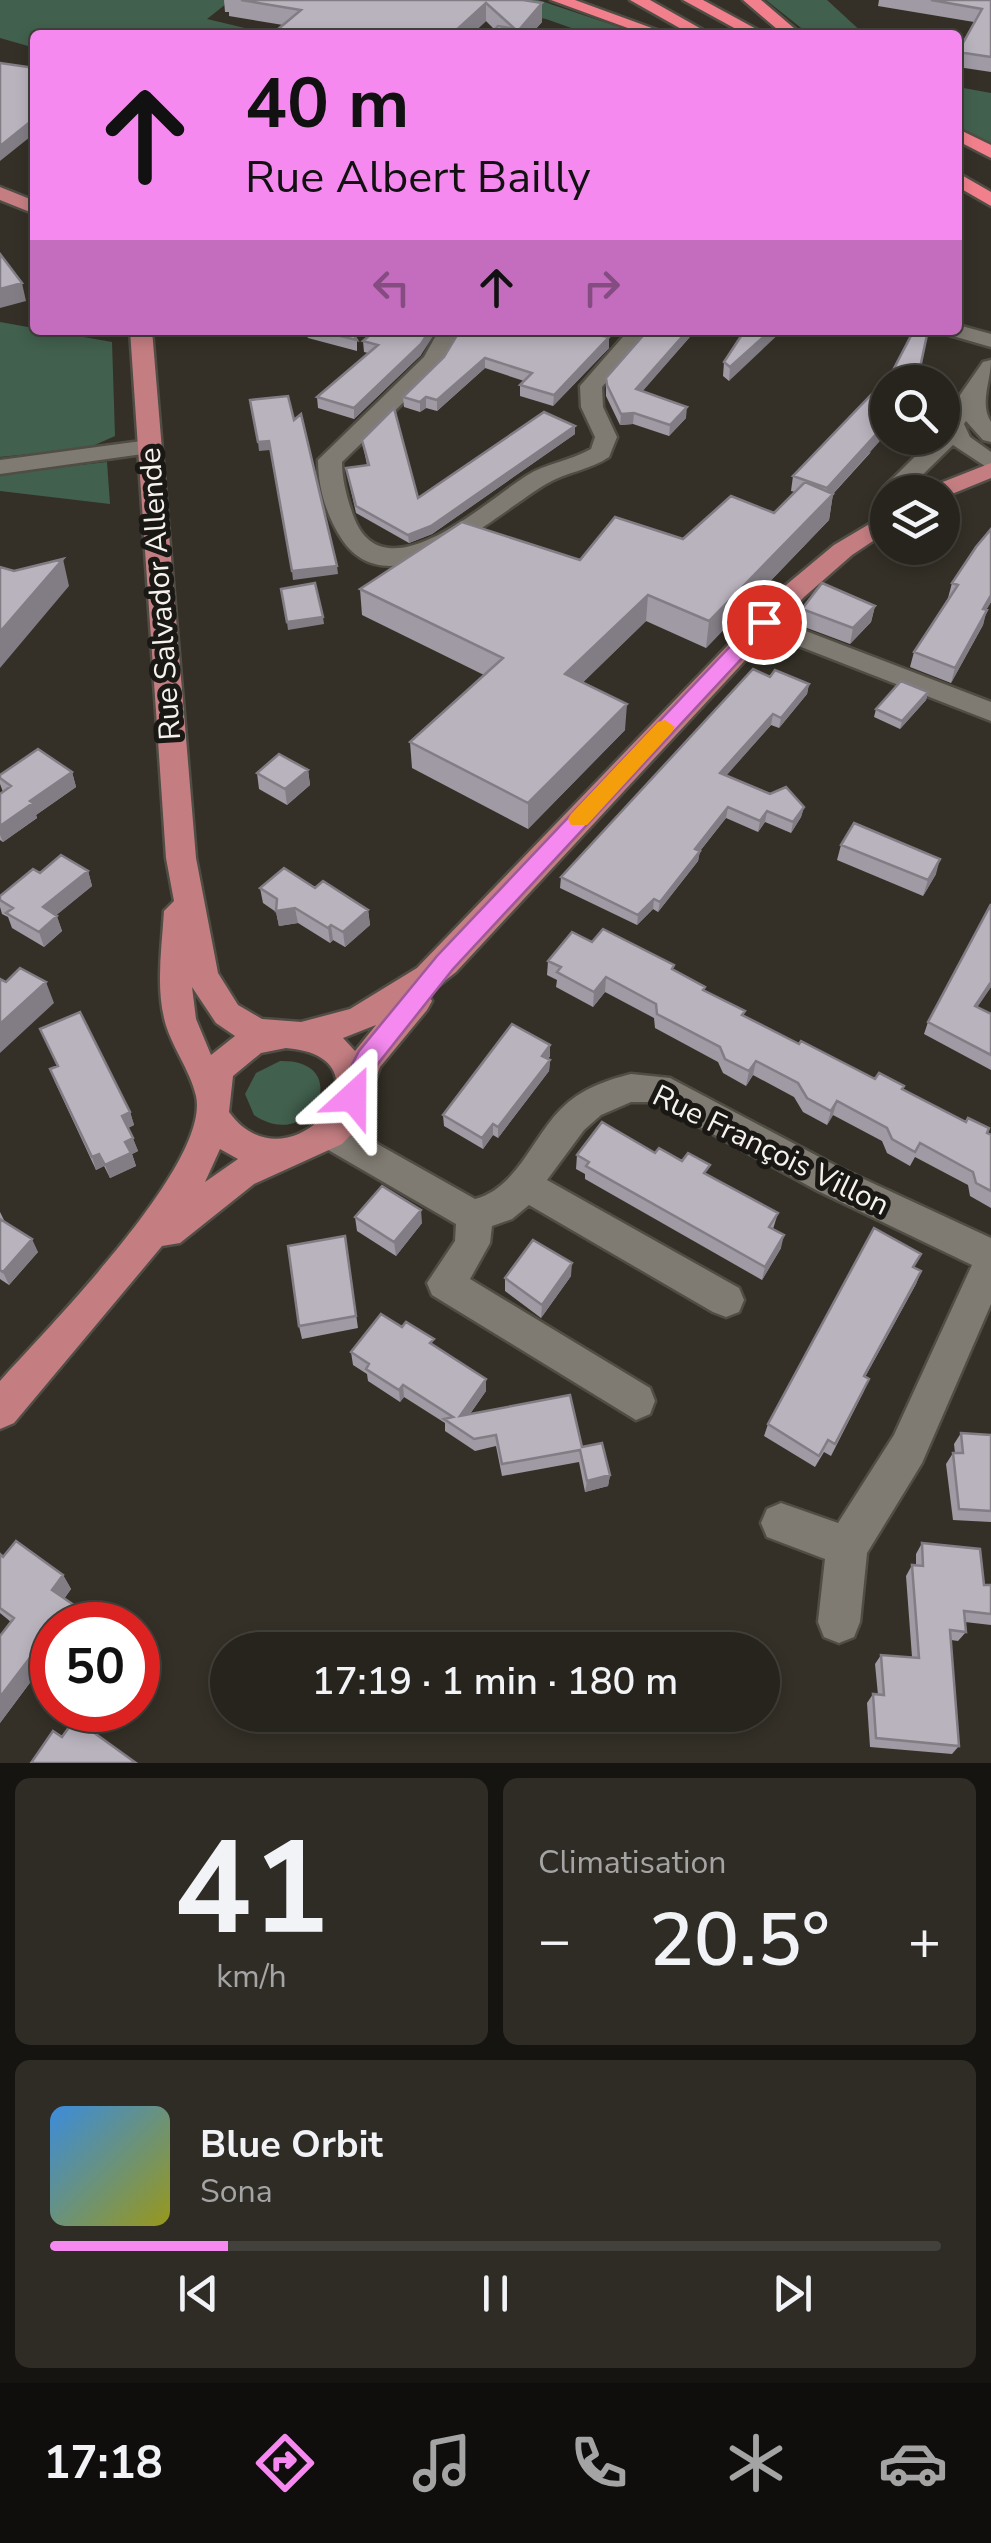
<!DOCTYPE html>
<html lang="fr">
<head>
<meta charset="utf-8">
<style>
  :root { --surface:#27241d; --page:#2f2c26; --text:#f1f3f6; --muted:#a4a4a4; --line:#43413b; --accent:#f589ef }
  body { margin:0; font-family:"Nunito Sans",sans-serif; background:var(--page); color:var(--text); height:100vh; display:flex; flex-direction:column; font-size:38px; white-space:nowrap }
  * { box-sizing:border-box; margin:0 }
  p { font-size:32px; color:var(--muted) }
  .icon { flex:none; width:55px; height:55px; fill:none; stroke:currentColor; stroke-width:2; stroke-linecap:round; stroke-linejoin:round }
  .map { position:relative; height:1763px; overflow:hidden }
  .sheet { display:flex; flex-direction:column; gap:15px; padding:15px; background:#151410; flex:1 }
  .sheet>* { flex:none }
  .hud { position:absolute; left:30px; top:30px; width:932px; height:305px; border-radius:10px; box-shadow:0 5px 15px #0003,0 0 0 2px var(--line); background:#f589ef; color:#111; overflow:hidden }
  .controls { position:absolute; left:870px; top:365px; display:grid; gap:20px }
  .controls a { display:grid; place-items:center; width:90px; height:90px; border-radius:50%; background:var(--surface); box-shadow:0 5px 15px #0003,0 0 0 2px var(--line); font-size:50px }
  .speed { position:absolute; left:30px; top:1602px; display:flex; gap:20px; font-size:50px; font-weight:700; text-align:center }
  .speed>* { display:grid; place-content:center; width:130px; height:130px; border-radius:50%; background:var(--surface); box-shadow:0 5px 15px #0003,0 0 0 2px var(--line); line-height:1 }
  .speed .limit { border:15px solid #d22; background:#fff; color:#111 }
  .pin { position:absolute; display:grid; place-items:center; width:85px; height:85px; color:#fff; margin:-42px; border:5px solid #fff; border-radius:50%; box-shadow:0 2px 10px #0007 }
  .me { position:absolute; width:110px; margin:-55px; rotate:24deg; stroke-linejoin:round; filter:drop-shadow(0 0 8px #0008) }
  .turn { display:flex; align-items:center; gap:35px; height:210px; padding:0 50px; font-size:45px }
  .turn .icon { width:130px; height:130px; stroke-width:2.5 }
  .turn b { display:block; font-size:70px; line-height:85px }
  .lanes { display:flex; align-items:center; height:95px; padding:0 50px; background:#0003; justify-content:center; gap:50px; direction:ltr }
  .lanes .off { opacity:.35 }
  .big { font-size:75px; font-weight:600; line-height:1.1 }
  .sheet .tile { flex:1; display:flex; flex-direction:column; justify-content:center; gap:15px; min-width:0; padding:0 35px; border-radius:15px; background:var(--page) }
  .sheet .dial { align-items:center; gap:0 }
  .dial b { font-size:130px; line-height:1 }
  .song { display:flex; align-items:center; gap:30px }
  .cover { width:120px; height:120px; border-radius:15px; background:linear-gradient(135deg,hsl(210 70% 55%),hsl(60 70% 35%)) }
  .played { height:10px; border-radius:5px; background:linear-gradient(90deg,var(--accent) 20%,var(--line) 20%) }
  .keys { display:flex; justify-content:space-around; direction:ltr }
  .heat { display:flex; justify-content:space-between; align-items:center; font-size:55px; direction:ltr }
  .sheet .tiles { flex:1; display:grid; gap:15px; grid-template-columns:1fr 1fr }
  .tile:last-child { grid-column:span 2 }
  .trip { position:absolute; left:210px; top:1632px; width:570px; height:100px; border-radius:50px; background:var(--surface); box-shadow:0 5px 15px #0003,0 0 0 2px var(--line); font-weight:600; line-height:100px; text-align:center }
  .menu { display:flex; height:160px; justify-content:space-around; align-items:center; background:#100e0c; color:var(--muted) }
  .menu .icon { width:70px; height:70px }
  .menu .selected { color:var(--accent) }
  .menu b { font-size:45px; color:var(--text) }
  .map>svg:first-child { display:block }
  .green { fill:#42604e }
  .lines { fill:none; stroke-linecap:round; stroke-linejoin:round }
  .minor-casing { stroke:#504d45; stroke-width:5 }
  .major-casing { stroke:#504d45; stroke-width:5 }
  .highway-casing { stroke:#504d45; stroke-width:5 }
  .minor { fill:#807b72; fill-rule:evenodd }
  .major { fill:#c47e82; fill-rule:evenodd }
  .highway { fill:#f1808c; fill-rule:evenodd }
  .wall { fill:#9f9aa3 }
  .shaded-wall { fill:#827d85 }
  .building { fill:#b9b3be; stroke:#827d85; stroke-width:2.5 }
  .route { fill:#f589ef; stroke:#9f599b; stroke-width:2.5 }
  .slow { fill:#f59e0b }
  .labels { text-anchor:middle; stroke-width:10; stroke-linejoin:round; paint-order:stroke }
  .street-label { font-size:30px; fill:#f6f3ee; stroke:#1a1814 }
</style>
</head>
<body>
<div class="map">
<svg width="991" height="1763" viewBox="0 0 991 1763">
  <rect width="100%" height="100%" fill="#343027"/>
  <path class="green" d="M0,0H231L207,19L249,29L240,35H35V48L0,38Z
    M443,0H538L643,35H591L546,19Z
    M766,0H827L865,35H810Z
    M958,87L991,93V144L958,126Z
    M0,322L112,342L115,436L88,448L0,457Z
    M107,462L110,504L0,491V474Z
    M280,1061C356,1059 312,1155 254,1115L245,1094L256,1073Z"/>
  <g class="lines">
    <defs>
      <path id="minor" d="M958,325L991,334V347L946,334L942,330H958Z
        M439,330H463L442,365L342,462C342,480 347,498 353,515C382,598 484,503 526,476C546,463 570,461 591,449L595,437L581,407L580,386L629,330H651L602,387L603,407L617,437L609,457C590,470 566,472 546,484C494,515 386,618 338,533C325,511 318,485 318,460L424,357Z
        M991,360C991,381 979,404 991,422V442L983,440L966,421L964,424L970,437L991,452V470L953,445L905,492H888V498L884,497L880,492L884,487L934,438H942V421L983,362Z
        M149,440L157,442L160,447L157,452L0,474V460Z
        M764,615L991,702V721L755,629L751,623Z
        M631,1074L670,1078L842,1169L991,1238V1304L922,1463L867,1553L860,1622L854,1637L839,1643L824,1637L818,1622L825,1559L767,1537L761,1523L767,1509L781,1503L838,1523L894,1435L972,1265L818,1191L654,1102H631L601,1115L584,1130L547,1180L739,1288L744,1300L739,1312L726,1317L713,1312L529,1205L512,1219L492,1226L490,1243L470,1279L650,1388L655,1401L650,1414L636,1420L432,1295L427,1283L455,1241L456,1224L318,1144L313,1134L318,1124L330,1119L342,1124L475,1199C517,1188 532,1138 561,1109C581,1089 604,1081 631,1074Z"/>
      <path id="major" d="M0,187L35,201V214L0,200Z
        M130,330H152L196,858L218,973L238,1005L262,1019L301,1022L350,1009L417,968L786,585L834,545L888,513V531L852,555L804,597L456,972L428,994L432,1001L427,1010L380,1067L358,1127L342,1144L254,1184L180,1243L162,1246L14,1423L0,1429V1381C46,1329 211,1164 196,1096C190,1069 170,1045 164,1018C156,984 162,946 164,911L174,901L166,858ZM192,987L216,1023L235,1036L211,1055L196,1019ZM376,1025L355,1051L343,1038ZM286,1048C402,1057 290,1196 229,1112L233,1076L261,1053ZM220,1149L238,1159L205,1182Z
        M991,463V478L942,498V492H926L930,487Z"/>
      <path id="highway" d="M551,0H575L671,35H647Z
        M630,0H650L712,35H692Z
        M683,0H703L767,35H747Z
        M743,0H761L802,35H784Z
        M958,129L991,145V158L958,141Z
        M958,173L991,192V206L958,187Z"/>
    </defs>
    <use href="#minor" class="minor-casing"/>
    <use href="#major" class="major-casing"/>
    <use href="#highway" class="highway-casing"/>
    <use href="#minor" class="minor"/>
    <use href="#major" class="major"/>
    <use href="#highway" class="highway"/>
  </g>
  <path class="wall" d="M224,0H523L542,22L533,32L495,30L486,21L471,35H271L283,25L229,16V12H225Z
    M879,0H991V72L958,67V51L974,22L878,6Z
    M304,330H351L357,340V351L308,338Z
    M696,330L642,391L686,418L669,436L633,424L620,425L606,396V378Z
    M745,330L729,381L723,376L724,362Z
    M363,341L421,355L354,419L318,408L317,397L368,353L364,352Z
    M609,348L553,406L520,396V385L524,381L485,368L437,411L426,408L420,412L404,407L403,397L444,357Z
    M575,426V434L432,534L409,543L356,513L346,468L367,465L362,440L418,498Z
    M871,452L833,494L829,520L706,648L646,621L582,683L625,730L528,829L412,768L410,742L484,675L362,615L360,589L580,560L683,539L774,513L795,492L791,491L793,476Z
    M991,529V602L986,610L983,625L951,683L910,667L914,652L948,598L952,583Z
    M875,606L871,622L850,644L799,625L802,609Z
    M770,677L809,684L807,694L779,728L771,725L726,775L804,807L801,817L791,833L765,822L758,832L726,818L700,851L698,861L658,912L653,909L637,925L560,888L561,877Z
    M928,692L926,700L900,729L874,717L876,709Z
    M308,770L310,785L287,805L259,789L257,773Z
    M72,772L76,787L36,815L37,818L3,842L0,840V794L3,792L0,784V775Z
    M841,845L936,874L923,896L837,860Z
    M88,871L92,886L56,915L62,931L44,947L12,928L8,917L2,914L0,907V896L40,873Z
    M260,888H315L368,910L370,925L345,947L333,940L330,943L298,923L279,926L276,912L263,903Z
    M991,904V987L977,1007L991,1014V1070L924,1034L928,1022Z
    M592,942L674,970L744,1016L799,1044L875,1079L904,1086L902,1090L991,1135V1208L970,1196L968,1185L915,1157L910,1166L887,1153L882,1141L833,1115L827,1125L803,1112L794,1097L753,1075L746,1086L723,1073L718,1062L655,1028L654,1018L605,992L593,1007L556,987L557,980L547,975L548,961Z
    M40,1029L130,1112L134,1125L128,1128L138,1151L132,1154L136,1166L110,1178L104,1166L96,1170L55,1082L50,1069L57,1066Z
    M550,1045V1056L548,1059L550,1060L549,1071L498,1138L493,1135L483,1149L444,1126L443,1115Z
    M655,1153L708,1176L778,1213L773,1229L781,1248L762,1280L585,1179V1174L576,1169L577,1155Z
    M0,1212L5,1222L38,1252L9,1285L0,1279Z
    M355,1217L422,1223L396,1256L357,1231Z
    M345,1236L358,1328L302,1339L299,1326Z
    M914,1268L921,1271L916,1284L865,1377L864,1391L831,1456L824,1452L815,1467L764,1436L768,1424Z
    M571,1276L541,1318L505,1291V1278Z
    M402,1327L434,1346L486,1391L470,1414L582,1447L610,1475L608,1486L585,1492L579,1462L502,1476L496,1446L475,1451L445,1431V1423L404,1397L400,1402L368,1381L367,1374L353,1365L351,1352Z
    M961,1433L991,1435V1522L953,1520L946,1464L953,1453H955L954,1444Z
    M922,1543L984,1585H991V1625L965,1622L966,1632L958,1641L951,1640L959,1746L952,1754L870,1747L867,1703L873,1694L878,1695L875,1664L881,1655L912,1657L906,1576L912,1565L916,1566V1554Z
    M0,1554L63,1575L71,1589L64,1599L52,1625V1653L0,1723L11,1622L0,1613Z"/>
  <path class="shaded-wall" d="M486,3V21L471,35H451Z
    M542,3V22L530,35L519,30Z
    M35,118V133L0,161V146Z
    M22,283L26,301L0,308V289Z
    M430,330H437L421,355L354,419V408Z
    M688,330H696L635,400L636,389Z
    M771,330H783L729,381L730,367Z
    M609,337V348L553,406L554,395Z
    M485,358V368L437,411V400Z
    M426,397V408L420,412V402Z
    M687,407L686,418L669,436L670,425Z
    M634,413L633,424L620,425L621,414Z
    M888,421V432L829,498L833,494L829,520L706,648L709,621L824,503L827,488Z
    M575,426V434L432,534L409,543L408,535Z
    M269,441L270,450L259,451L258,442Z
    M63,559L69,586L0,668V632Z
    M337,566L338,574L293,580L292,571Z
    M648,595L646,621L564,701L565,674Z
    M991,595V602L978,624L983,609Z
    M875,606L871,622L850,644L853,628Z
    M987,610L983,625L951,683L955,668Z
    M323,617L324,624L288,630L287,622Z
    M809,684L807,694L779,728L781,718Z
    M928,692L926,700L900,729L902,721Z
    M627,704L625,730L528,829V803Z
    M773,714L771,725L719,784L720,773Z
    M308,770L310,785L287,805L285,789Z
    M72,772L76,787L36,815L37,818L3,842L0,835V826L30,801Z
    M728,807L726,818L700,851L698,861L658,912L660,902L695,849Z
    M804,807L801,817L791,833L793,822Z
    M767,811L765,822L758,832L760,821Z
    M940,859L936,874L923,896L928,880Z
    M88,871L92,886L48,922L43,907Z
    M654,899L653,909L637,925L638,915Z
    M295,908L298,923L279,926L276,911Z
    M368,910L370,925L345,947L343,932Z
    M57,916L62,931L44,947L39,932Z
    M331,925L333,940L330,943L328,928Z
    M606,977L605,992L593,1007L594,992Z
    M46,982L54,1003L0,1053V1024Z
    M991,982V987L970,1018L975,1006Z
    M550,1045V1056L542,1067V1056Z
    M550,1060L549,1071L498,1138V1127Z
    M756,1061L753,1075L746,1086L749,1071Z
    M837,1101L833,1115L827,1125L831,1111Z
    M130,1112L134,1125L126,1129L122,1116Z
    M493,1124V1135L483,1149L482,1138Z
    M133,1138L138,1151L132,1154L136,1166L110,1178L105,1165L125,1142Z
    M99,1154L104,1166L96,1170L92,1157Z
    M421,1210L422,1223L396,1256L394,1242Z
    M784,1235L781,1248L762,1280L765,1267Z
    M32,1239L38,1252L9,1285L3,1272Z
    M572,1263L571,1276L541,1318L542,1305Z
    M921,1271L916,1284L859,1388L864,1376Z
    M486,1379V1391L460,1428V1416Z
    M403,1385L404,1397L400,1402L399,1390Z
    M610,1475L608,1486L585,1492L587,1481Z
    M63,1575L71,1589L60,1604L52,1590Z
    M48,1634L52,1641V1653L0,1723V1697Z"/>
  <path class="building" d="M241,0H523L542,3L519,30L548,35H490L498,26L515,29L486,3L451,35H271L301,10Z
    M931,0H991V57L958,52L982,9Z
    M0,63L35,68V118L0,146Z
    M0,254L22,283L0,289Z
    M316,330H351L357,340Z
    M376,330H430L421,344L354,408L317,397L378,345L363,341Z
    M460,330H569L609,337L554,395L520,385L532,373L485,358L437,400L426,397L420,402L403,397L444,357Z
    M648,330H688L636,389L687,407L670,425L634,413L621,414L607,385L606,378Z
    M745,330H771L730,367L724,362Z
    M914,330H928L917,382H888V421L827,488L793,476L891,374Z
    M288,396L294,420L301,414L337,566L292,571L269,441L258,442L250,400Z
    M394,408L418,498L544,412L575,426L431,526L408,535L356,506L346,468L369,465L362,440Z
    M805,482L833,494L709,621L648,595L565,674L627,704L528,803L410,742L503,658L360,589L462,522L580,560L615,517L683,539L731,496L774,513Z
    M991,529V595L983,609L987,610L955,668L914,652L958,585L952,583L976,547Z
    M63,559L0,632V567L14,571Z
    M315,583L323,617L287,622L281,589Z
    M822,583L875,606L853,628L802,609Z
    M753,669L770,677L775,670L809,684L781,718L773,714L720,773L770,794L786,787L804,807L793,822L767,811L760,821L728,807L695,849L700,851L660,902L654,899L638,915L561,877Z
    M901,681L928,692L902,721L876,709Z
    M38,749L72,772L30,801L33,803L0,826V794L11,786L0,778V775Z
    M279,754L308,770L285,789L257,773Z
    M854,823L940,859L928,880L841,845Z
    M61,855L88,871L43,907L57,916L39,932L6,913L13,908L0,900V896L33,869L40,873Z
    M284,868L315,888L323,881L368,910L343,932L331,925L328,928L295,908L276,911L277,899L260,888Z
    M991,904V982L975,1006L991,1014V1055L928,1022Z
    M603,929L674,965L672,969L705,987L703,990L745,1011L742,1015L799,1044L801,1041L875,1079L879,1073L904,1086L902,1089L966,1122L968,1118L989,1128L987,1133L991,1135V1191L976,1183L973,1172L920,1143L915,1152L892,1139L887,1128L837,1101L831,1111L807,1098L798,1083L756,1061L749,1071L725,1059L720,1047L657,1014L656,1004L606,977L594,992L557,972L561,967L548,961L572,932L592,942Z
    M20,968L46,982L0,1024V979L6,982Z
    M80,1012L130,1112L122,1116L133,1138L125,1142L131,1153L105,1165L99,1154L92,1157L50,1069L58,1066L40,1029Z
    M512,1024L550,1045L542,1056L550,1060L498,1127L493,1124L482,1138L443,1115Z
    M602,1122L655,1153L659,1148L682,1161L688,1153L710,1165L704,1173L778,1213L769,1227L784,1235L765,1267L586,1166L589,1162L577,1155Z
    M382,1186L421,1210L394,1242L355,1217Z
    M0,1219L32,1239L3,1272L0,1270Z
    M874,1228L921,1254L913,1267L921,1271L864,1376L869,1379L835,1444L828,1440L819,1456L768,1424Z
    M345,1236L356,1316L299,1326L288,1246Z
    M533,1240L572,1263L542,1305L505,1278Z
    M381,1314L402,1327L406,1322L434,1339L430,1343L486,1379L460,1416L570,1395L582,1447L602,1443L610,1475L587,1481L580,1450L502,1464L496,1435L474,1439L444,1419L453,1417L403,1385L399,1390L366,1369L369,1364L351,1352Z
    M961,1433L991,1435V1511L959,1509L953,1453H963Z
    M16,1541L63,1575L52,1590L103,1625H52V1637L48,1634L0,1697V1636L14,1618L0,1608V1554L3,1557Z
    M922,1543L980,1549L984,1585H991V1614L964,1611L966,1632L950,1630L959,1746L876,1738L873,1694L884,1695L881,1655L919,1658L912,1565L923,1566Z
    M75,1719L136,1763H31L53,1731L62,1737Z"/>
  <path class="route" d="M764,616L771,618V627L453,969L377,1065L362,1104L353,1107L344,1104L341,1086L359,1051L437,956L757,618Z"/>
  <path class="slow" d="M665,720L675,727L672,732L587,825H571L568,819L571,814L658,722Z"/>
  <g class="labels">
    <g class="street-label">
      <text transform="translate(160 594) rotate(-94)" y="10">Rue Salvador Allende</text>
      <text transform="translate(771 1150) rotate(26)" y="10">Rue François Villon</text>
    </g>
  </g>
</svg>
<div class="controls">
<a><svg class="icon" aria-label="search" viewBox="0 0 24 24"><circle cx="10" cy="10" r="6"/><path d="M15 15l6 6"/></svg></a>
<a><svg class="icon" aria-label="layers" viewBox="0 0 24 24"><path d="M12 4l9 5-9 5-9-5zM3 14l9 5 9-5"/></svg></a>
</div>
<div class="speed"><div class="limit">50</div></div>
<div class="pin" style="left:764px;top:622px;background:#d93025"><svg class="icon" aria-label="arrive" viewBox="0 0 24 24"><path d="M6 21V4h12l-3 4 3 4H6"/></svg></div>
<svg class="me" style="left:353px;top:1097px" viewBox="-20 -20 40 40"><path d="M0-17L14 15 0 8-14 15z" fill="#f589ef" stroke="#fff" stroke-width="4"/></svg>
<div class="trip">17:19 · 1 min · 180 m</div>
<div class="hud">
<div class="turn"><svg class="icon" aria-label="ahead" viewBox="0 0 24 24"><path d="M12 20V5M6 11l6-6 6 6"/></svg><div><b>40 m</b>Rue Albert Bailly</div></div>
<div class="lanes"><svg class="icon off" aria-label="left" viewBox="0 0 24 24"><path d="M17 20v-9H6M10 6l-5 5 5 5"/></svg><svg class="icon" aria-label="ahead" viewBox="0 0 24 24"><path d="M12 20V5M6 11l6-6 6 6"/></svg><svg class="icon off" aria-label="right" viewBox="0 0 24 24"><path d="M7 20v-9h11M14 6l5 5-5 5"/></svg></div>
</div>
</div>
<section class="sheet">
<div class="tiles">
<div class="tile dial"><b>41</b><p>km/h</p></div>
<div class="tile"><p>Climatisation</p>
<div class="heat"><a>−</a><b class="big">20.5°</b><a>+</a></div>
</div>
<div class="tile">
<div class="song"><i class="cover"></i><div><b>Blue Orbit</b><p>Sona</p></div></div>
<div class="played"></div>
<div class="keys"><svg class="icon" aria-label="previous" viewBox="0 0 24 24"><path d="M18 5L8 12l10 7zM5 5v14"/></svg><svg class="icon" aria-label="pause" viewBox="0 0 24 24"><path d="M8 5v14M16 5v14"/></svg><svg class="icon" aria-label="next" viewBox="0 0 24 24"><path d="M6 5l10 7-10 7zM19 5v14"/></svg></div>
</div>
</div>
</section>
<nav class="menu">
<b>17:18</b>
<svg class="icon selected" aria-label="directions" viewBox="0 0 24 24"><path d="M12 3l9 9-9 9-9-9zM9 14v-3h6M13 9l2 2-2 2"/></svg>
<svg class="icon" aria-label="music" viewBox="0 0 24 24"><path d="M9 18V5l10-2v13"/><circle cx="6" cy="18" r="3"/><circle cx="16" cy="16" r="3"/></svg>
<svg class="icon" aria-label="phone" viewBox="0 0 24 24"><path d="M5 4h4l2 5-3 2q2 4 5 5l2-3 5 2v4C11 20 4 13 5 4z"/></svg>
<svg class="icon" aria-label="climate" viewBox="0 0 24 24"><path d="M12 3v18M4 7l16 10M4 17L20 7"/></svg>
<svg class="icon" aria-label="car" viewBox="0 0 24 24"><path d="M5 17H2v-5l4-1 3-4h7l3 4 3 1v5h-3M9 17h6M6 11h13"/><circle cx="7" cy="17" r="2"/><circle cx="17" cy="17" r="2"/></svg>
</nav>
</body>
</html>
